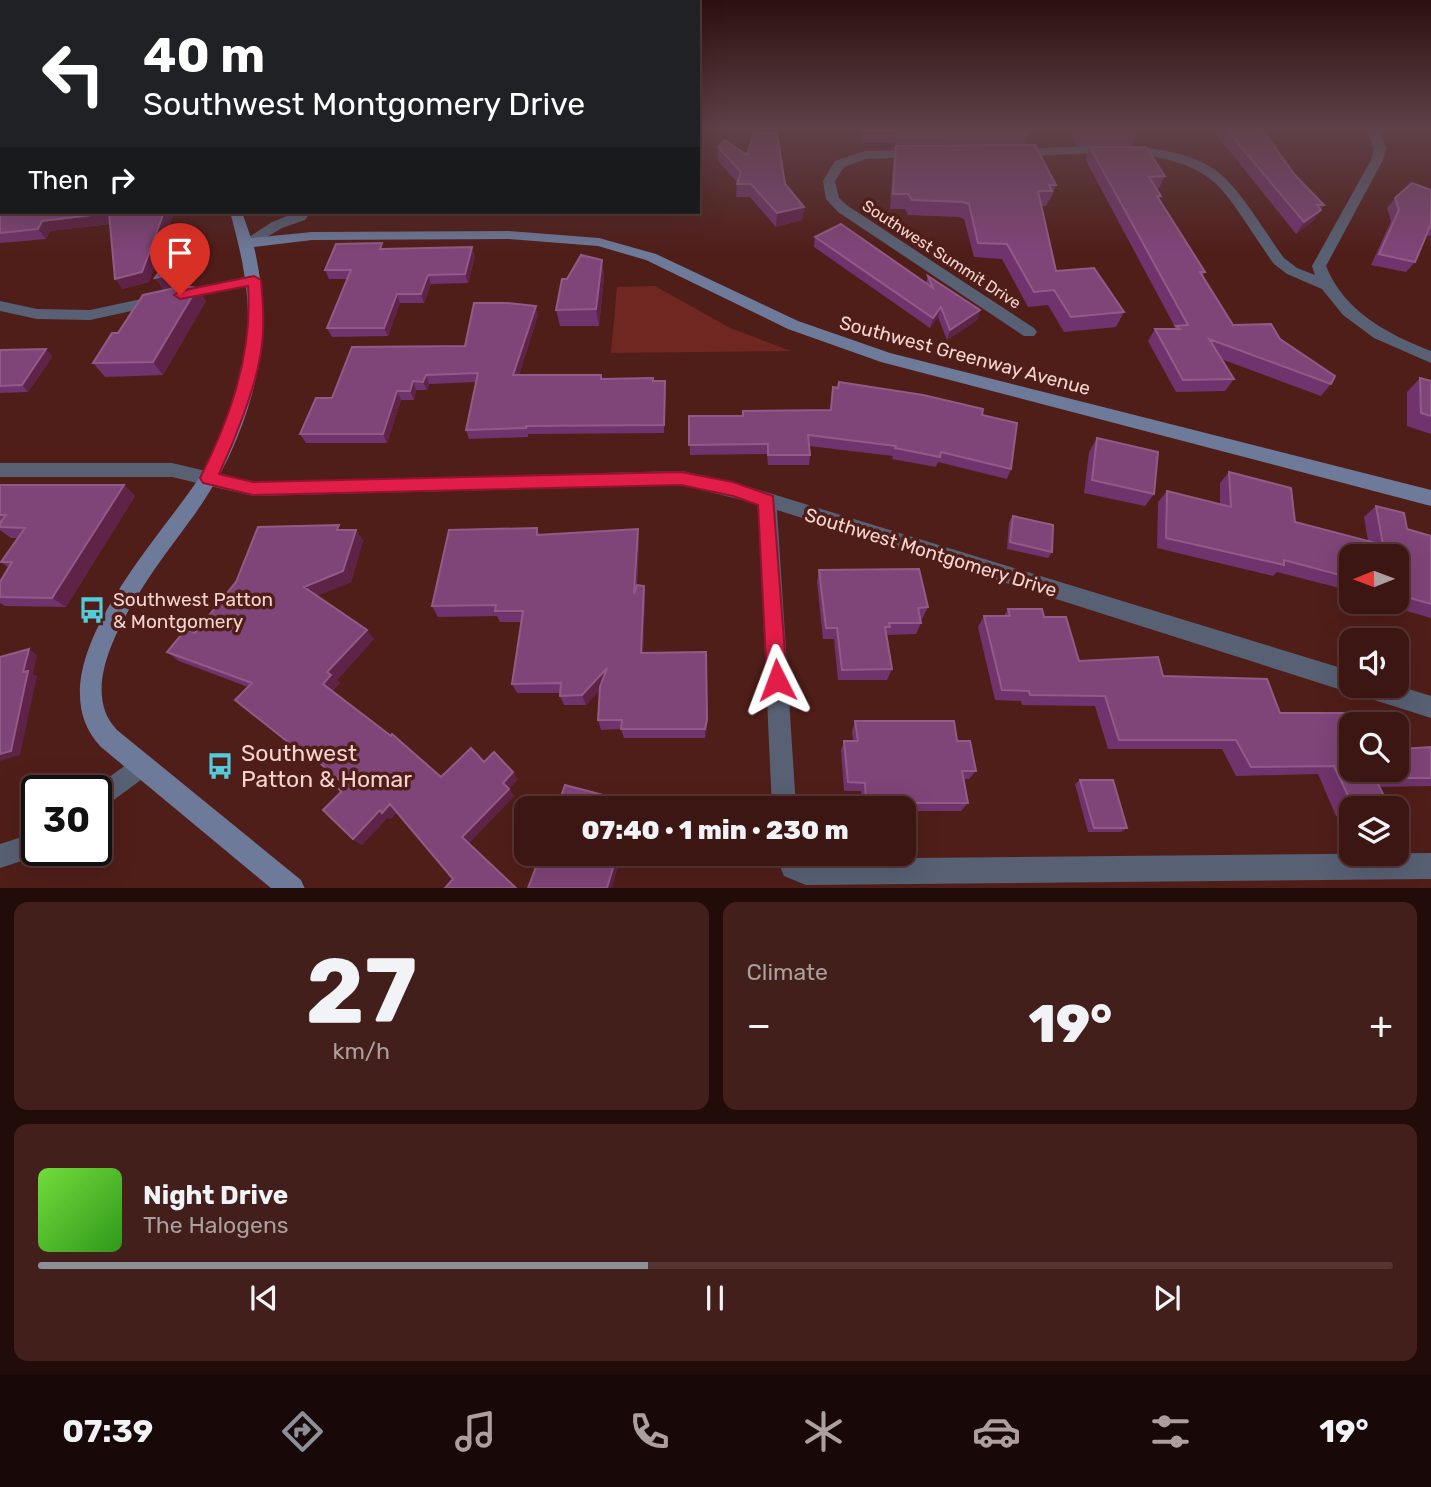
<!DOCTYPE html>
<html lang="en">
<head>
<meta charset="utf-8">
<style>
  :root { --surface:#3c1613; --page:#431f1c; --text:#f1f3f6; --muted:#ac9fa0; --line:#553533; --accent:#8c9099 }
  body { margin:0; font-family:Rubik,sans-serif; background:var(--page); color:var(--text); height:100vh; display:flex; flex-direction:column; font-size:26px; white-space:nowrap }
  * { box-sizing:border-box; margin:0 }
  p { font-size:23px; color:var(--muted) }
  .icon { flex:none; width:38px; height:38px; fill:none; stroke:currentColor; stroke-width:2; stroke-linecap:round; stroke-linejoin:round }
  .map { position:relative; height:888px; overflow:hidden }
  .details { display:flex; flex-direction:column; gap:14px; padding:14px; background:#210c0a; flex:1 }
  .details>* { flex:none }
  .hud { position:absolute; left:0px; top:0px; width:700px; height:214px; box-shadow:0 7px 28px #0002,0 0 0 2px var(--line); background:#202124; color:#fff; overflow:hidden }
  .needle { width:46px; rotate:269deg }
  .tools { position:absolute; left:1339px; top:544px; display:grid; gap:14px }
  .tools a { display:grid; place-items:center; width:70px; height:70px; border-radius:14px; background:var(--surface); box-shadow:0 7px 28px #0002,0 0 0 2px var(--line); font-size:35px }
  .speed { position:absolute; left:21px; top:775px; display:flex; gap:14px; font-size:35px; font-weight:700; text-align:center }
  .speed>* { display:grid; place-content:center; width:91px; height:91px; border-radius:50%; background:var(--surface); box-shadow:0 7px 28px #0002,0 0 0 2px var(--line); line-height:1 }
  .speed .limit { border:4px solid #111; border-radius:10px; background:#fff; color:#111 }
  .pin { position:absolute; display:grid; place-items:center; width:60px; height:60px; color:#fff; margin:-72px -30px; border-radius:50% 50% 50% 0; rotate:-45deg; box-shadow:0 0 7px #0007 }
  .pin .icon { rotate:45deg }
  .me { position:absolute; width:77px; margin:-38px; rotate:357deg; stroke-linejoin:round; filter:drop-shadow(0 0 5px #0008) }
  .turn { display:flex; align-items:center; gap:24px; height:147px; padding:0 28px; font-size:32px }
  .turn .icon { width:91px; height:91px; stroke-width:2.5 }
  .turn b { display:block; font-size:49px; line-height:60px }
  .then { display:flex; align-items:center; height:66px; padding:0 28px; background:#0003; gap:14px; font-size:26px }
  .big { font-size:52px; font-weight:800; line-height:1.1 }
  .details .tile { flex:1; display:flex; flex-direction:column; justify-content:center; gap:10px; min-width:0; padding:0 24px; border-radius:14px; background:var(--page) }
  .details .dial { align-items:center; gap:0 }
  .dial b { font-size:91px; line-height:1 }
  .song { display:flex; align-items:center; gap:21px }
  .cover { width:84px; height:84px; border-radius:10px; background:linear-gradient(135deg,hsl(100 70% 55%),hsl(110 70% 35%)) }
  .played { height:7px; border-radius:4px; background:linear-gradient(90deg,var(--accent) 45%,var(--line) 45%) }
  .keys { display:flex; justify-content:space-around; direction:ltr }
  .heat { display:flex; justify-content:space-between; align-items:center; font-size:38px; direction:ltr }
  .details .tiles { flex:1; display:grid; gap:14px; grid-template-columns:1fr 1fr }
  .tile:last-child { grid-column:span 2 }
  .trip { position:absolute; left:514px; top:796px; width:402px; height:70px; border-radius:14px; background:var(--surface); box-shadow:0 7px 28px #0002,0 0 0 2px var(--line); font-weight:800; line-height:70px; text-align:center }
  .tabs { display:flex; height:112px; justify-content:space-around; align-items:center; background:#180908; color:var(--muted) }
  .tabs .icon { width:49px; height:49px }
  .tabs .selected { color:var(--accent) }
  .tabs b { font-size:32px; color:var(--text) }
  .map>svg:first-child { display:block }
  .green { fill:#702721 }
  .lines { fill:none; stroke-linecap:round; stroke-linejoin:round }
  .street { fill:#586074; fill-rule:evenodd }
  .secondary { fill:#6e7a9a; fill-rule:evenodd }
  .wall { fill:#71336d }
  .shaded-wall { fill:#5e2347 }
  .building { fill:#7f4478; stroke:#925b86; stroke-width:2 }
  .route { fill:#e11d48; stroke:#92132f; stroke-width:2 }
  .labels { text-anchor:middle; stroke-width:7; stroke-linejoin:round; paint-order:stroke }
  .far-street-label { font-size:16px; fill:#f5d4cf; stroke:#501e19 }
  .street-label { font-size:19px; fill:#f5d4cf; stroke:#501e19 }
  .poi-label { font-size:19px; fill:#f5d4cf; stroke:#501e19; text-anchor:start }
  .near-poi-label { font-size:23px; fill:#f5d4cf; stroke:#501e19; text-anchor:start }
</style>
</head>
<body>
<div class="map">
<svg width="1431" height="889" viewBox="0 0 1431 889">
  <rect width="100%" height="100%" fill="#501e19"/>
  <path class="green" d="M655,286L730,328L791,351L611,353L617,287Z"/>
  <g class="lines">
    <path class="street" d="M1366,128H1378L1386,148L1383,160L1326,266C1344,311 1387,334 1431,351V363L1374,338L1343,315L1322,289L1287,274L1274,264C1259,244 1231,196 1214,182C1165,141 1076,155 1016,157L1010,153L1016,149C1074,148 1182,133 1226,179C1248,202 1265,232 1284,258L1297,268L1315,275L1312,266L1371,160L1374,148Z
      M918,150L924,154L922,157L866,159L844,167L835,181L839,198L848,206L1034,328L1037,332L1034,336H1024L838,212L826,199L823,181L835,161L865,151Z
      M297,212H311L305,220L282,228L252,246H242L240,243L272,222Z
      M254,275L259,277L261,280L259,283L90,320L37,319L0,311V301L37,309L90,310Z
      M0,463H172L253,482L682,471L733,482L1351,671V686L1396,685L1431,696V718L1365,697L1356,691L1351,693L777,510L796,808H772L758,504L682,485L253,496L172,477H0Z
      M141,754L149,758L153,766L149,774L96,813V791H90Z
      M37,832V850H47L46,853L0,868V844Z
      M1431,853V879L806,885L784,876L775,854H800L806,859Z"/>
    <path class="secondary" d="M2,181V189L0,190V182Z
      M230,212H242L251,238L312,232L509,231L599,238L656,254L798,321L890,353L1431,490V506L881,362L788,329L646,260L598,246L509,239L312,240L254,247C270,313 263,375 237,438C227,463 214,486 199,508C166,556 63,675 117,730L301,880L305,889H272L101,747C30,672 158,541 199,478C211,460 219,440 227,420C257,341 252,291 230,212Z"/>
  </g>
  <path class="wall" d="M841,128H1024L1027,135L1024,145L1056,185L1050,200H1049L1046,206H1041L1056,271L1124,312L1116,327L1064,332L1048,305L1028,307L1002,259L974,257L964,219L959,217L908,215L905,209H890L893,161L896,148H894L895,143H863L860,131L842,132Z
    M1068,128H1266L1265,129H1262L1295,175L1324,205L1313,221L1296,234L1215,133H1137L1131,146H1078Z
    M718,147L785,184L804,207L802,220L776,227L750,197H736L737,182L718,161Z
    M1090,147L1165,176L1159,188H1156L1161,196L1159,199L1205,272L1203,276L1233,325L1280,339L1331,384L1321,396L1221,359L1234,379L1225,391L1176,392L1148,341L1155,329H1174L1175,327L1085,159Z
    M1431,190V236L1426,235L1415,262L1406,272L1371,265L1391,221L1387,208L1395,198Z
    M0,198L2,212H174L149,282L122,289L110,224L50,231L46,239L0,243Z
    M815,237L926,283L928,276L980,310L977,320L947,340L938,317L930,328L814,247Z
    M177,245L185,258L190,286L187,287L206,301L163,375L105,377L93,363L164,291Z
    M472,247L475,256L468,283L431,284L424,303H400L388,336L332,337L327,328L348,279H329L325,270L385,249Z
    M602,260L604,277L599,326H560L556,310L567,279Z
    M538,315L519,375L665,381L664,433L528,434V437L469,439L466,430L476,382L429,384L427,390H416L414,400H401L387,443H306L300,434L332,398L465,346Z
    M0,350L53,356L28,392L0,393Z
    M1420,378L1431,381V434L1407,426V392Z
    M833,387L982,415L1011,469L1007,479L938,462L936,467L892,459L893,456L809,446L810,455L809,465H768L767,454L690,455L689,416H743L830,410Z
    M1097,438L1154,494L1145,506L1084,493L1089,452Z
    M1229,472L1295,522L1368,541L1364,517L1376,506L1407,529L1431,536V618L1375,602H1396V556H1351V591L1277,572L1273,576L1157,548L1158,502L1167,491L1220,504V483Z
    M0,485H124L135,496L66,607L5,606L0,603V582L9,568L1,562L17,538H11L0,530Z
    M1013,516L1052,552L1048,558L1007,549L1009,522Z
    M537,528L539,535L639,541L637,586L645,597L643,653L707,729L705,738H624L621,729L601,730L598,720L600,689L586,705H564L560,696V693H517L512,684L521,622H500L497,616L438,617L432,606Z
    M343,530L363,540L351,582L316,596L374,639L337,680L340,683L332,691L441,777L484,762L518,779L509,789L514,796L469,843L453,879L397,812L390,819L388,817L362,845L353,839L341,792L344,784L315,759L312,762L248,687L179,661L167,652L195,633L236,582Z
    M819,570L928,607L922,619H921V623L916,634L887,635L892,669L887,680H838L834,639H823L817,582Z
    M1008,609L1044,617L1079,661L1163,676L1280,713L1400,749L1431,747V786L1379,787L1390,808H1351V816H1336L1318,774L1236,776L1222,749H1108L1095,706L1022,705L1021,701L995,700L978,627L984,616H1004Z
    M855,721L957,741L976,771L969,779H964L968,803L961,811H905V808H862L861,791H844L841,750L844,741H853L852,731Z
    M1080,780L1127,828L1121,832H1088L1075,784Z"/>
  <path class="shaded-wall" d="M804,207L802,220L776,227L777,213Z
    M1321,210L1313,221L1296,234L1304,222Z
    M164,212H174L149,282L122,289L115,279Z
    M109,213L116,223L50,231L46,239L38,229L42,221Z
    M177,245L185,258L190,286L164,291L155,278Z
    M472,247L475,256L468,283L465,274Z
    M602,260L604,277L599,326L596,309Z
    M428,275L431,284L424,303L421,294Z
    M197,288L206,301L163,375L153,362Z
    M397,294L400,303L388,336L384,328Z
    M536,306L538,315L516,384L513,375Z
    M941,307L938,317L930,328L933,318Z
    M980,310L977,320L947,340L950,330Z
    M46,349L53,356L28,392L22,385Z
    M426,375L429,384L427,390L423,382Z
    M413,381L416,390L414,400L410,391Z
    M665,381L666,390L664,433V425Z
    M397,391L401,400L387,443L383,434Z
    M124,485L135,496L66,607L52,598Z
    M638,529L639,541L635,605L634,594Z
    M356,530L363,540L351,582L312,598L304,587Z
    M644,586L645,597L643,663L641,653Z
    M367,630L374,639L337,680L340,683L331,692L323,684L327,672Z
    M29,649L37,655L33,674L37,676L20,755L0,761V754L23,672Z
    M706,652L707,729L705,738V729Z
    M607,668L610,679L586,705L582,695Z
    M306,751L315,759L312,762L303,754Z
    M513,772L518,779L509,789L514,796L469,843L462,837L503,783Z
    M390,804L398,811L390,819L388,817L362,845L353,839L380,810Z
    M617,854H622L612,888H607Z"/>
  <path class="building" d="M863,128H1024L1027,135L897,137V131H864Z
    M1080,128H1134L1137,132L1083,133Z
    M1225,128H1261L1295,175L1324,205H1317L1321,210L1304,222Z
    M754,133H777L785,184L804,207L777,213L751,184H737L741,172L718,147L725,140L747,155Z
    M1035,145L1056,185H1049L1052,191H1038L1056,271L1094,268L1124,312L1071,317L1054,290L1034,292L1007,244L978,243L969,204L963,202L912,200L908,194H893L896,146Z
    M1090,147H1146L1165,176L1149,177L1161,196H1157L1205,272H1200L1233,325L1271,324L1280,339L1335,376L1331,384L1209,339L1234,379L1183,380L1155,329H1180L1176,326L1188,325Z
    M1412,183L1431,190V224L1415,262L1379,254L1399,210L1395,198Z
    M0,198H2V212H164L142,272L115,279L109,213L42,221L38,229L0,233Z
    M841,224L933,288L928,276L980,310L950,330L941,307L933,318L815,237Z
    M382,243L380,249L472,247L465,274L428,275L421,294H397L384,328H327L351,270H325L336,244Z
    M177,245L181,272L155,278Z
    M581,255L602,260L596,309L556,310L562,279H567Z
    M184,286L197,288L153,362L93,363L112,333H118L143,295Z
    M474,303H508L536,306L513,375H601V379L653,378V381H665L664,425L526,426V428L466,430L478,373L426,375L423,382L413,381L410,391H397L383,434H300L316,398H332L352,347L465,346Z
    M46,349L22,385L0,386V350Z
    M1420,378L1431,381V416L1421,413Z
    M839,382L923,395L983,409L982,415L1017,423L1011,469L941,452L940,457L895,448L896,446L808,435L810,455H768V444L689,445V416H743V411L831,410L833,387L838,388Z
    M1097,438L1158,452L1154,494L1092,480Z
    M1229,472L1291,488L1295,522L1383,545L1376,506L1404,513L1407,529L1431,536V604L1396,594V556H1351V578L1284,560V565L1166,538L1167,491L1231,507Z
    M0,485H124L52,598L0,597V582L12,562H1L25,528L0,527V523L6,515H0Z
    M1013,516L1053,525L1052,552L1010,542Z
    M339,525L337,530H356L343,571L304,587L367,630L327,672L331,675L323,684L391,736L392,734L441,777L471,748L484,762L494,752L513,772L503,783L509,789L462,837L516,888H445L453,879L390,804L382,813L380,810L353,839L323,810L341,792L339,789L344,784L306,751L303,754L235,700L252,683L167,652L186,629L195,633L236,582L258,527Z
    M537,528V535L638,529L634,594L637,585L644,586L641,653L706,652L707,720L705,729H621L622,720H598L600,687L607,668L582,695L560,696L561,683L512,684L523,611H495L496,605L432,606L449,530Z
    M919,569L928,607L918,608L921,623H889L890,627H885L892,669L842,670L837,628H826L819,570Z
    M1008,609H1042L1044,617H1066L1079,661L1158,657L1163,676L1267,679L1280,713H1383L1388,724H1351V770H1396V742L1400,749L1431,747V778H1375L1390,808H1354L1334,766L1251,767L1236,740H1119L1105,696L1030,695L1029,691L1002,690L984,616H1010Z
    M29,649L23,672L28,671L11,751L0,754V657Z
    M855,721H954L957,741H970L976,771H962L968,803H866L865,783L848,782L844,741H858Z
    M1080,780H1113L1127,828H1094Z
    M565,785L633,803L631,808H557Z
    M541,854H617L607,888H528Z"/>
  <linearGradient id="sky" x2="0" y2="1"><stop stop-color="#2c100e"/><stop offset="0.51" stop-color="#5e4149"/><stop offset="1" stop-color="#5e4149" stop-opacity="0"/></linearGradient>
  <rect width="1431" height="252" fill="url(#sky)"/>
  <path class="route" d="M254,276L261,280C263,303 265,328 261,351C256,387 235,440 219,474L253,482L681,472L733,482L773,496L787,680L784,687L777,690L770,687L767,680L758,505L733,496L681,485L253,495L203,483L200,478C230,418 253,354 248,286L180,299L174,295L180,291Z"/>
  <defs>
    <symbol id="bus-bare" viewBox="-9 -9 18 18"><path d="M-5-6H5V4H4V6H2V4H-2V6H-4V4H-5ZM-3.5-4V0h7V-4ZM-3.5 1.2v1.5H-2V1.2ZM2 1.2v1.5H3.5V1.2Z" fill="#53cbdb" stroke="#501e19" stroke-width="2.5" paint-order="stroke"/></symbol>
  </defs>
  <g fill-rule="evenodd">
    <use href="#bus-bare" x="73" y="591" width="38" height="38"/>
    <use href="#bus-bare" x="201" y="747" width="38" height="38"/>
  </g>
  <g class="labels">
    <g class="far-street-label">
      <text transform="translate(942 254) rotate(33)" y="6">Southwest Summit Drive</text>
    </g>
    <g class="street-label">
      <text transform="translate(965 355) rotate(15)" y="7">Southwest Greenway Avenue</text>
      <text transform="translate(931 552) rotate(17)" y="7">Southwest Montgomery Drive</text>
    </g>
    <g class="poi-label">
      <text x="113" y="606">Southwest Patton<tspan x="113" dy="22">&amp; Montgomery</tspan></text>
    </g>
    <g class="near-poi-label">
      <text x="241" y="761">Southwest<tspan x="241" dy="26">Patton &amp; Homar</tspan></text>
    </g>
  </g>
</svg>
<div class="tools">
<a><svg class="needle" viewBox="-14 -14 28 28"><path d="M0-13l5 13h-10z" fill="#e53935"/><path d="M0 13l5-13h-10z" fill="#ac9fa0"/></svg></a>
<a><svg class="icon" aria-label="sound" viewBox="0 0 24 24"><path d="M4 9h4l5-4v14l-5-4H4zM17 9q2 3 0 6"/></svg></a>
<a><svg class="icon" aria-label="search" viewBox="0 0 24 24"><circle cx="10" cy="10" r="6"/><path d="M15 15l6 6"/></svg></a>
<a><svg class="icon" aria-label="layers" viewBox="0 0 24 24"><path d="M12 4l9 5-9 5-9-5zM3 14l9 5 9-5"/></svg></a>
</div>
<div class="speed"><div class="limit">30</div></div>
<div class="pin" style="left:180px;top:295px;background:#d93025"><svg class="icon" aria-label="arrive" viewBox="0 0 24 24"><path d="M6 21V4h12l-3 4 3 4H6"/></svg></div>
<svg class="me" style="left:777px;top:680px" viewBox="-20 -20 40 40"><path d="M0-17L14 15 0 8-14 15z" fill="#e11d48" stroke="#fff" stroke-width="4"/></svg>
<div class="trip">07:40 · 1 min · 230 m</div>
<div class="hud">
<div class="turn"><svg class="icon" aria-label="left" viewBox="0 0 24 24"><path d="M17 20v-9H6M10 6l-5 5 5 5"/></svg><div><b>40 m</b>Southwest Montgomery Drive</div></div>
<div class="then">Then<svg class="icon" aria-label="right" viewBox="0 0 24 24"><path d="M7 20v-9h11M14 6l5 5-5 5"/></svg></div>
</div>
</div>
<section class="details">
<div class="tiles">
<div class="tile dial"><b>27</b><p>km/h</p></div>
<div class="tile"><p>Climate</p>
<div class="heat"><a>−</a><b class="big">19°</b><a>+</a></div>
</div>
<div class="tile">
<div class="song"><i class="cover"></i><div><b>Night Drive</b><p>The Halogens</p></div></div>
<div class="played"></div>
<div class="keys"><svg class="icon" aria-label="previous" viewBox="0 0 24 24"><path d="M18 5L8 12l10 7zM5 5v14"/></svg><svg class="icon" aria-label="pause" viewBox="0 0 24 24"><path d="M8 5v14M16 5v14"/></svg><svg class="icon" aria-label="next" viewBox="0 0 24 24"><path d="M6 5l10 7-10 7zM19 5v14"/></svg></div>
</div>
</div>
</section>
<nav class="tabs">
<b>07:39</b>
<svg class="icon selected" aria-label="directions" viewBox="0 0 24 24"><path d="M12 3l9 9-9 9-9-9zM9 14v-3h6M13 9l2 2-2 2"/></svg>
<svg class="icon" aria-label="music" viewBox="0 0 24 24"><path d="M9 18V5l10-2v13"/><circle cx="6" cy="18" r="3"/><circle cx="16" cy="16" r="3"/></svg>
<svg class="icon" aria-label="phone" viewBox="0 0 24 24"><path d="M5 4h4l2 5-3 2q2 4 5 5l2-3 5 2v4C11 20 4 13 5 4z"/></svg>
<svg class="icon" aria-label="climate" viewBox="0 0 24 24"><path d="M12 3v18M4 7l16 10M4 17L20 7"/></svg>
<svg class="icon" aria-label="car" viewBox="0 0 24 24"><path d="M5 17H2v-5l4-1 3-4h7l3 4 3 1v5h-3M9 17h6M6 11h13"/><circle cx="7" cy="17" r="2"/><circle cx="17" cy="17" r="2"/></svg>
<svg class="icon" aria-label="filters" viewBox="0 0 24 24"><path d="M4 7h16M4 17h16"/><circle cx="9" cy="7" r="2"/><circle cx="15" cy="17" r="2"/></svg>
<b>19°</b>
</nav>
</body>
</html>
